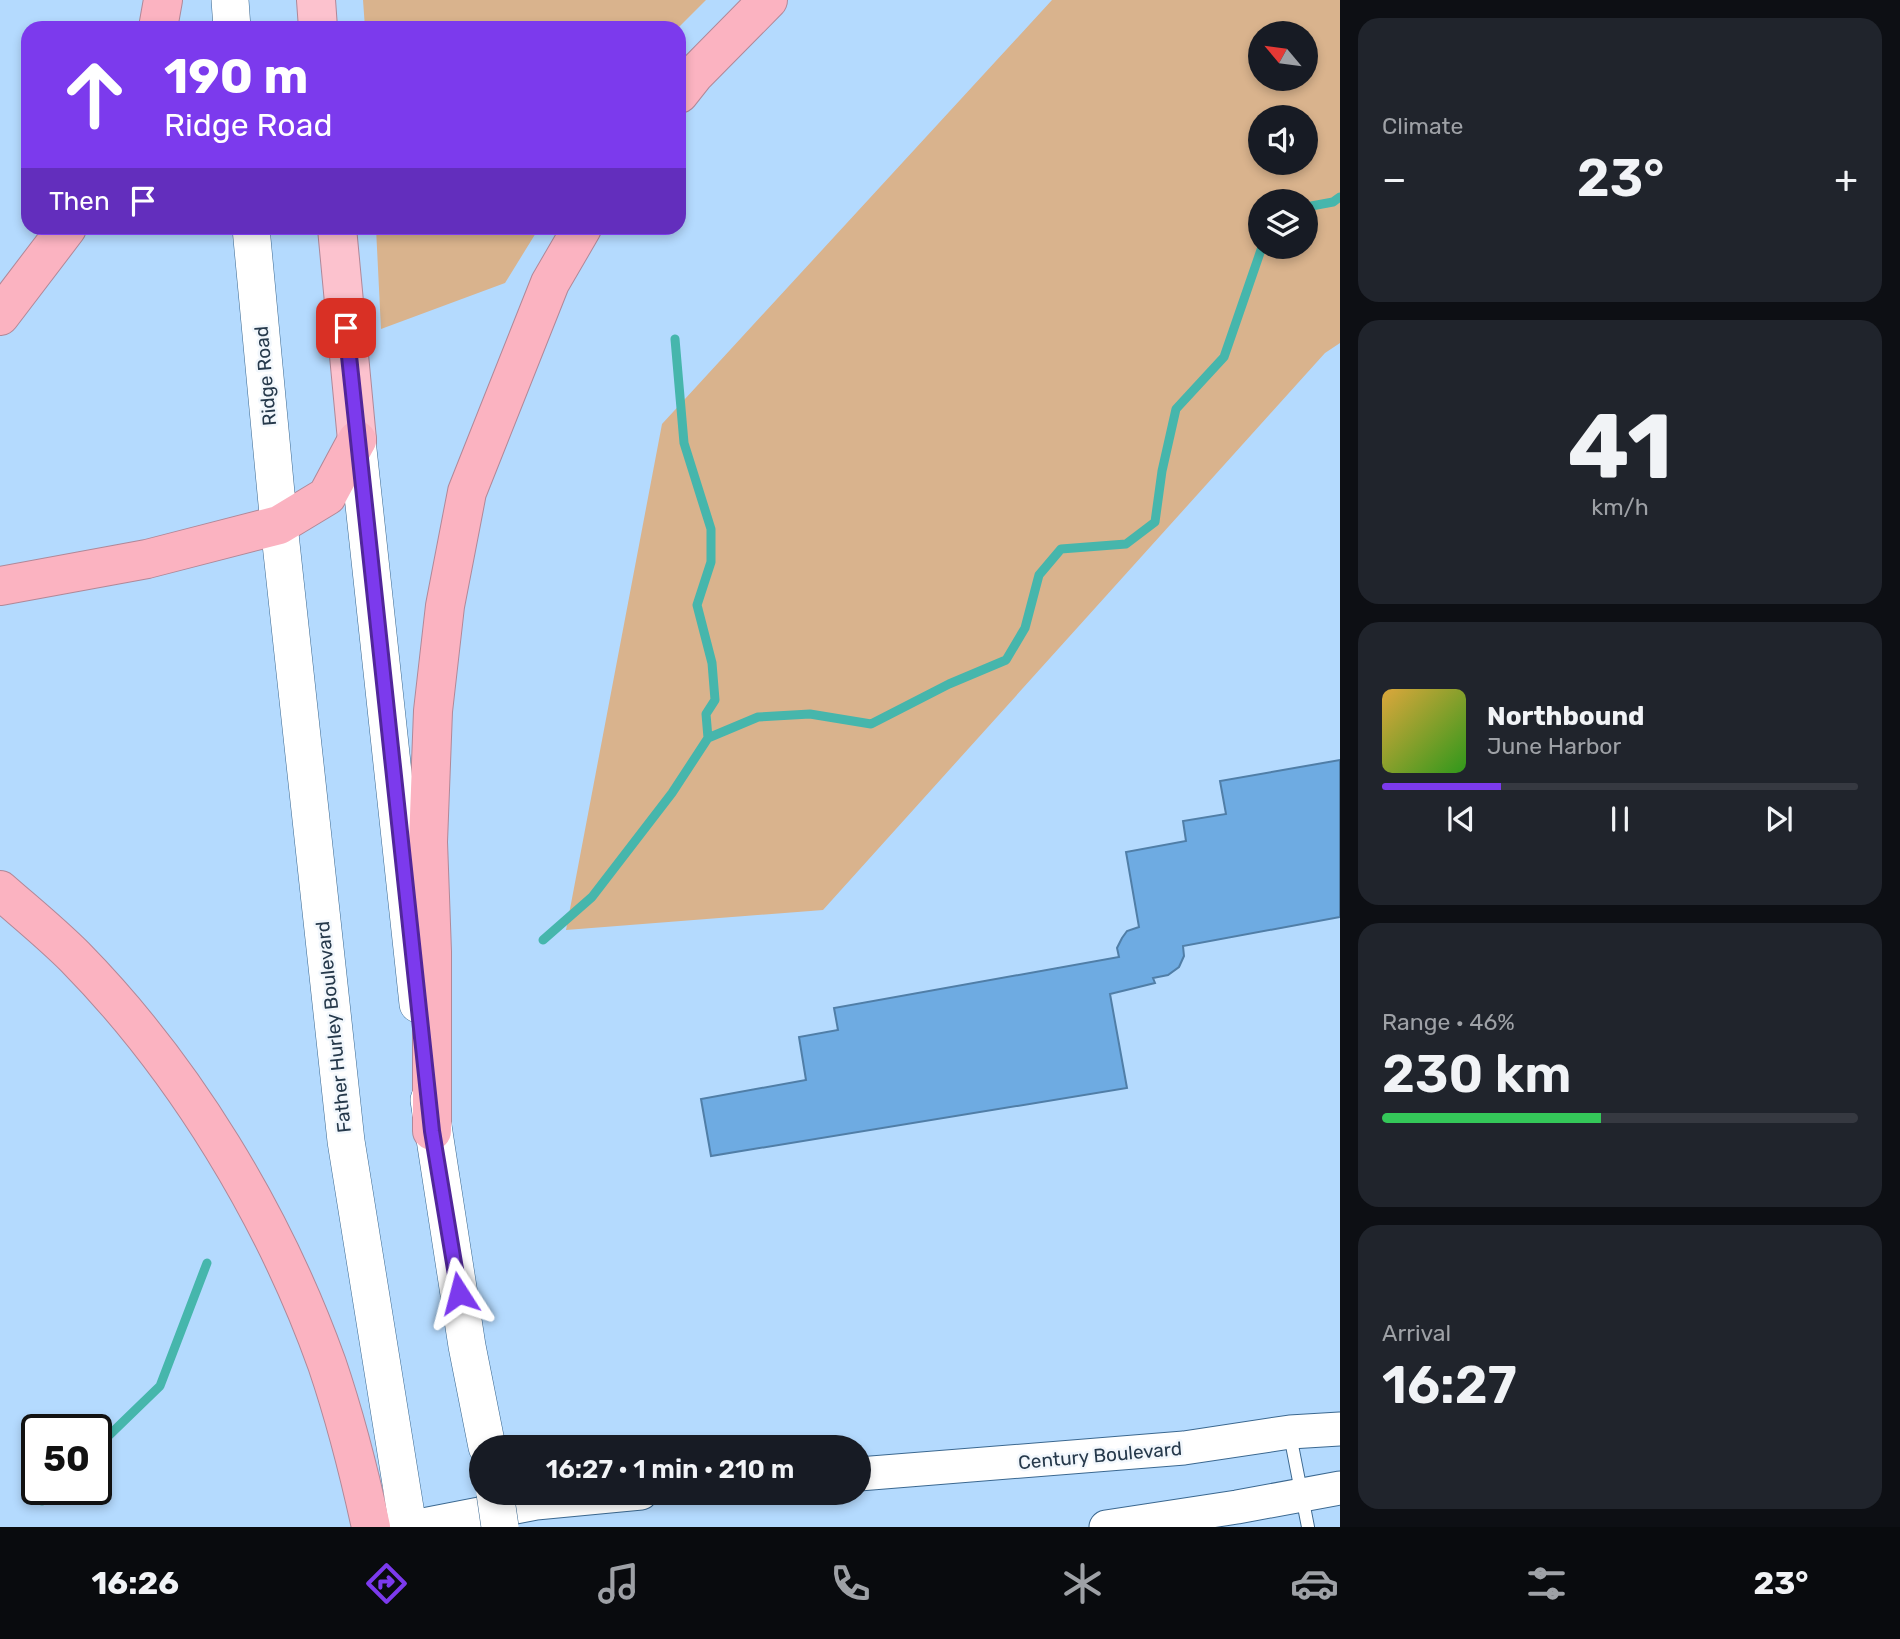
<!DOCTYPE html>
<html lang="en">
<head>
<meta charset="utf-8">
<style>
  :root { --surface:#171b24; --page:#20242c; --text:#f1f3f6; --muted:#9ea1a6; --line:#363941; --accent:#7c3aed }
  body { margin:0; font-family:Rubik,sans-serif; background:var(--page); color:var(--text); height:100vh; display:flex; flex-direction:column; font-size:26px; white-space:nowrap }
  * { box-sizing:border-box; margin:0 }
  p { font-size:23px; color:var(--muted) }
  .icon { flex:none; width:38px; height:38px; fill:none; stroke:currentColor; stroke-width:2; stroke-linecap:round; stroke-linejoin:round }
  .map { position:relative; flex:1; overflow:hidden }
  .details { display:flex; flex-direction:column; gap:18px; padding:18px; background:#0d0f14; width:560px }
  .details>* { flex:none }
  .hud { position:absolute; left:21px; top:21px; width:665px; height:214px; border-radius:21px; box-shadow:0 4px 10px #0003; background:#7c3aed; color:#fff; overflow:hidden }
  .needle { width:46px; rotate:299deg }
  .controls { position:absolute; left:1248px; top:21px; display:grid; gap:14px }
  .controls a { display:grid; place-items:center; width:70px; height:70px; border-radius:50%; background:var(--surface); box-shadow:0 4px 10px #0003; font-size:35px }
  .speed { position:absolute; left:21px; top:1414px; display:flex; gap:14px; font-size:35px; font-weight:700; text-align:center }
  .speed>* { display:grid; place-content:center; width:91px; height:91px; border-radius:50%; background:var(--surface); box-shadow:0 4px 10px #0003; line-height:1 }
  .speed .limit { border:4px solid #111; border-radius:10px; background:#fff; color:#111 }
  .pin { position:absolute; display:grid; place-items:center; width:60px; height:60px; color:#fff; margin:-30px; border-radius:14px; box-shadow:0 4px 10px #0006 }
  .me { position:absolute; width:77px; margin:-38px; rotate:351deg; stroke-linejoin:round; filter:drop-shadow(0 0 5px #0008) }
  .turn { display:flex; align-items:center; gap:24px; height:147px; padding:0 28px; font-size:32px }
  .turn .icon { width:91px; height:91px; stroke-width:2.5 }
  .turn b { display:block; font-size:49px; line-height:60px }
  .then { display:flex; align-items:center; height:66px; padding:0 28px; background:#0003; gap:14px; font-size:26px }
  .big { font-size:52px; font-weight:600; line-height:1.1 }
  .details .widget { flex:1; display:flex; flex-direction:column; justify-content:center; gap:10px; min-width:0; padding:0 24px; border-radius:21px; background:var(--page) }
  .details .dial { align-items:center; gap:0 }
  .dial b { font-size:91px; line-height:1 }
  .song { display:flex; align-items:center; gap:21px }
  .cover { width:84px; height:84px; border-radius:10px; background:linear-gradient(135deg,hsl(40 70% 55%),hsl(110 70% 35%)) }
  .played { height:7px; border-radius:4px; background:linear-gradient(90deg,var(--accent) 25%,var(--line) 25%) }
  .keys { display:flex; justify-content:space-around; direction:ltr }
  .heat { display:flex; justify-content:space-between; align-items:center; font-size:38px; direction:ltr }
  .charge { height:10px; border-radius:5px; background:linear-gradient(90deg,#34c759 46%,var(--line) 0) }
  .trip { position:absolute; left:469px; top:1435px; width:402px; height:70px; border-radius:35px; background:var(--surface); box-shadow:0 4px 10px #0003; font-weight:600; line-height:70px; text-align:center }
  .dock { display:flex; height:112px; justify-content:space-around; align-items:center; background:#090b0e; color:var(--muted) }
  .dock .icon { width:49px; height:49px }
  .dock .active { color:var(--accent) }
  .dock b { font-size:32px; color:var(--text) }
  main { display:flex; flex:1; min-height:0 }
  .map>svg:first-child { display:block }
  .green { fill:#d9b38d; fill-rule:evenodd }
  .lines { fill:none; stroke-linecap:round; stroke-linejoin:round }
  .stream { stroke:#46b6ac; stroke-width:9 }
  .building { fill:#6eabe2; stroke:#507ea7; stroke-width:2 }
  .service-casing { stroke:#3b6890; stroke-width:14 }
  .tertiary-casing { stroke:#3b6890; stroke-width:35 }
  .secondary-casing { stroke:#3b6890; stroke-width:38 }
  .trunk-casing { stroke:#b08898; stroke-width:40 }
  .motorway-casing { stroke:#b08898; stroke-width:40 }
  .service { stroke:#fff; stroke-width:12 }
  .tertiary { stroke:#fff; stroke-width:33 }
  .secondary { stroke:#fff; stroke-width:37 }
  .trunk { stroke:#fcc2ce; stroke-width:38 }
  .motorway { stroke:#fbb3c1; stroke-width:38 }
  .secondary-bridge-casing { stroke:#3b6890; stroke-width:38; stroke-linecap:butt }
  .secondary-bridge { stroke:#fff; stroke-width:37 }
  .route-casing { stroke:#51269a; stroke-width:18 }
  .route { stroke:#7c3aed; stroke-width:12 }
  .labels { text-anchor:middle; stroke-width:5; stroke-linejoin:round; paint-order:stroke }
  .street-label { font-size:19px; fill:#26394b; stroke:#f2f7fc }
</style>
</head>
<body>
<main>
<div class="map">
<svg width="1340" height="1527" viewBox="0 0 1340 1527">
  <rect width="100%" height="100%" fill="#b4dafe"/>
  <path class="green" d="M363,0H706L678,28H365Z
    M1052,0H1340V343L1325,353L823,910L566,930L662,424ZM1260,33H1306V79H1260ZM1260,117H1306V163H1260ZM1260,201H1306V247H1260Z
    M376,228H539L505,283L381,329Z"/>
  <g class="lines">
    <path class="stream" d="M1306,207L1333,202L1340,197
      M675,339L684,443L711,529V562L697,605L712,663L715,700L706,714L708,738
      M543,940L592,897L672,793L708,738L758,717L810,714L871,724L949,684L1006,660L1025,628L1039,575L1061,549L1126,544L1155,522L1162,471L1176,409L1224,357L1262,247
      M96,1448L160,1386L207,1263
      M42,1501L54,1489"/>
  </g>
  <path class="building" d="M1340,760V917L1183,946L1184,956L1179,967L1168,975L1153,978L1155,983L1110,994L1127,1088L711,1156L701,1099L806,1080L799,1037L838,1030L834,1008L1119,957L1117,948L1122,938L1127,931L1139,927L1126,852L1186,841L1183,821L1226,814L1220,781Z"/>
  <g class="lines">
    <defs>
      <path id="service" d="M1290,1435L1308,1527"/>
      <path id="tertiary" d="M859,1474L1184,1448L1290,1432L1340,1429
        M413,1527L536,1503L641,1493
        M1106,1527L1237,1507L1340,1488"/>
      <path id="secondary" d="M230,0L232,28
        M251,228L279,525L346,1141L408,1527
        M357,440L418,1004
        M429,1100L467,1346L487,1447"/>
      <path id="trunk" d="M316,0L318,28
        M337,228L357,440"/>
      <path id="motorway" d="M158,28L163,0
        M679,94L694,75L768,0
        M0,316L67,228
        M0,586L147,559L279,525L327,496L357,440
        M0,890C25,912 51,933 75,957C185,1069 274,1216 327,1364C345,1417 359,1472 371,1527
        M432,1131V952L428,842L433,711L445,606L467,492L550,283L582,228"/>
    </defs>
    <use href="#service" class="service-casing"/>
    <use href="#tertiary" class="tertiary-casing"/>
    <use href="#secondary" class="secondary-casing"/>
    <use href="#trunk" class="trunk-casing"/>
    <use href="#motorway" class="motorway-casing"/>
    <use href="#service" class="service"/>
    <use href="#tertiary" class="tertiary"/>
    <use href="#secondary" class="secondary"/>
    <use href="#trunk" class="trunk"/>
    <use href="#motorway" class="motorway"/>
    <defs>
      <path id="secondary-bridge" d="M495,1493L500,1527"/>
    </defs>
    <use href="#secondary-bridge" class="secondary-bridge-casing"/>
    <use href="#secondary-bridge" class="secondary-bridge"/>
  </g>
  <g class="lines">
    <defs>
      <path id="route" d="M346,328L432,1131L459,1293"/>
    </defs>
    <use href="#route" class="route-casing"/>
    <use href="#route" class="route"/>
  </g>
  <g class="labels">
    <g class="street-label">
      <text transform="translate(265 376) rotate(-95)" y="7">Ridge Road</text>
      <text transform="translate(333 1027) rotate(-96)" y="7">Father Hurley Boulevard</text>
      <text transform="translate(1100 1455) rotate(-5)" y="7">Century Boulevard</text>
    </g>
  </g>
</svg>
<div class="controls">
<a><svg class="needle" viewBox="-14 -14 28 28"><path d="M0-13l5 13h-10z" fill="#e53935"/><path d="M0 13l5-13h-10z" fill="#9ea1a6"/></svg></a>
<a><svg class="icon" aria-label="sound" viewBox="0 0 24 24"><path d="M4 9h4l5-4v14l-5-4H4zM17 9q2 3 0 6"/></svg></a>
<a><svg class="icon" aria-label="layers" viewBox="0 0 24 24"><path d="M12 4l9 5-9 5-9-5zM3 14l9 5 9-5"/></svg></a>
</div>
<div class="speed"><div class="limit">50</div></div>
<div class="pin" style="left:346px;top:328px;background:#d93025"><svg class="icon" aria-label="arrive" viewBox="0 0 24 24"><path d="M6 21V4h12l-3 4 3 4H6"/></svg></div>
<svg class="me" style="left:459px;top:1293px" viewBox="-20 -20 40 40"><path d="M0-17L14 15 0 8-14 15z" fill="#7c3aed" stroke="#fff" stroke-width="4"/></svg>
<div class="trip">16:27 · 1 min · 210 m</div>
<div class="hud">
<div class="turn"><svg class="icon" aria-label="ahead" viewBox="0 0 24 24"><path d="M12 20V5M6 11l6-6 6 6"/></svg><div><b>190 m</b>Ridge Road</div></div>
<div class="then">Then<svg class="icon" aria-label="arrive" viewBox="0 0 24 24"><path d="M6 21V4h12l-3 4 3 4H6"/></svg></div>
</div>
</div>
<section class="details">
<div class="widget"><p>Climate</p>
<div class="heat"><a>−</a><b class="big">23°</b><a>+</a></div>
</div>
<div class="widget dial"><b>41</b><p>km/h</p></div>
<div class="widget">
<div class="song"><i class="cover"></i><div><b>Northbound</b><p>June Harbor</p></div></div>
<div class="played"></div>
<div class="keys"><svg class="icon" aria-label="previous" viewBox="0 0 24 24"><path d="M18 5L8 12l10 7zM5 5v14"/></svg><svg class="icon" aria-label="pause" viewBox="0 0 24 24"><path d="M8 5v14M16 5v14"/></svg><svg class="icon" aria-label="next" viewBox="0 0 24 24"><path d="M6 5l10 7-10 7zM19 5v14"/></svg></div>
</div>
<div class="widget"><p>Range · 46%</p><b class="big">230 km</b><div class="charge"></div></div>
<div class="widget"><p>Arrival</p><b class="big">16:27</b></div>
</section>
</main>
<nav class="dock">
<b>16:26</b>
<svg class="icon active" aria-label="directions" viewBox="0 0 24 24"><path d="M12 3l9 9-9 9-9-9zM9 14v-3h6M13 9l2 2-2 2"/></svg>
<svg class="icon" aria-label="music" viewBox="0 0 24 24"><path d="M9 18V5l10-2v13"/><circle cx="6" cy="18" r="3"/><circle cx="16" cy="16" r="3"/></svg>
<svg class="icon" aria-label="phone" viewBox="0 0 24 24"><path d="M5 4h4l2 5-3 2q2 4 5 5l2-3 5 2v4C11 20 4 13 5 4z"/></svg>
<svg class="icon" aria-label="climate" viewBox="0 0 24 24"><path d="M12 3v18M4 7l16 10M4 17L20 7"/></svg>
<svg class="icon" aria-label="car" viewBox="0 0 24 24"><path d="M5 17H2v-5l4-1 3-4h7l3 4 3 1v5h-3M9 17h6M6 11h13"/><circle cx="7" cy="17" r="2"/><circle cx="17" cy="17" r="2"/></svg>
<svg class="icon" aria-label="filters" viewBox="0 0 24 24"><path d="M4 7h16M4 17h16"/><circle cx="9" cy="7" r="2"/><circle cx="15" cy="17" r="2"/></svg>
<b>23°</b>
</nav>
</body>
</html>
